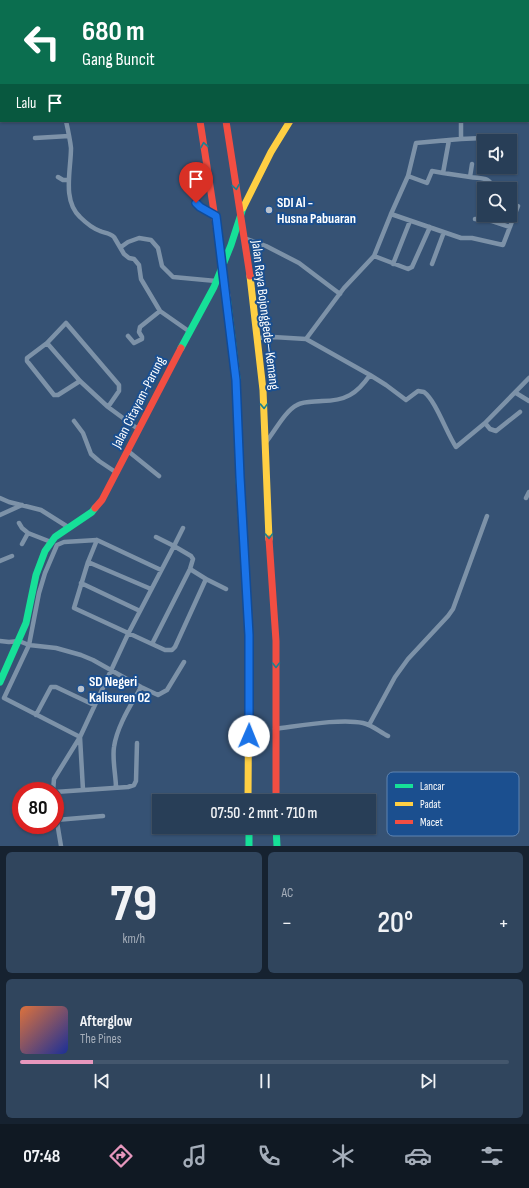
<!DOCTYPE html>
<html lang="id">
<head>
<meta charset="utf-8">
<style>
  :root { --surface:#283e57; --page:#30455d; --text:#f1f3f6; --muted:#a5aeba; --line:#44576d; --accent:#e797bd }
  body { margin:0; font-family:"Sofia Sans Condensed",sans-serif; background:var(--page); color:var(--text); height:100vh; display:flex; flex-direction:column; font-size:15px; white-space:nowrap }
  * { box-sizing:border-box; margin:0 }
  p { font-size:13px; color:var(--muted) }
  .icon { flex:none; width:22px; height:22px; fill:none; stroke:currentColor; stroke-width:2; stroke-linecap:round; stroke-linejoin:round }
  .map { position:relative; height:846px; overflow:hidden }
  .details { display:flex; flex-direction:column; gap:6px; padding:6px; background:#162230; flex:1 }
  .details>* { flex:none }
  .hud { position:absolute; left:0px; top:0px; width:529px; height:122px; box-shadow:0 1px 3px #0004,0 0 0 1px var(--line); background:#0b6e4f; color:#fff; overflow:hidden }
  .tools { position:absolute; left:477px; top:134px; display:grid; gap:8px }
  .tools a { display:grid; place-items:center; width:40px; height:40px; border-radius:0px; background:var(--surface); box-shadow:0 1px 3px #0004,0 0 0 1px var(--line); font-size:20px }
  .speed { position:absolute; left:12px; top:782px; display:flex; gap:8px; font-size:20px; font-weight:700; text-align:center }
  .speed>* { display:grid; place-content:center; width:52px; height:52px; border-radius:50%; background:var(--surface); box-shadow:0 1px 3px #0004,0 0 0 1px var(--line); line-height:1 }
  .speed .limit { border:6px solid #d22; background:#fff; color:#111 }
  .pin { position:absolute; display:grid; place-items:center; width:34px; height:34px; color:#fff; margin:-41px -17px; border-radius:50% 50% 50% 0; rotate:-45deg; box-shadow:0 0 4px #0007 }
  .pin .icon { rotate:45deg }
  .me { position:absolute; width:44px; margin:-22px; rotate:1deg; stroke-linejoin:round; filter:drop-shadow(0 0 3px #0008) }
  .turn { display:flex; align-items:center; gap:14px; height:84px; padding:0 16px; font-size:18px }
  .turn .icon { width:52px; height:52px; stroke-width:2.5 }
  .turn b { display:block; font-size:28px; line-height:34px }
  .then { display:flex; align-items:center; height:38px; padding:0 16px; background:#0003; gap:8px; font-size:15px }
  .big { font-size:30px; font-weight:600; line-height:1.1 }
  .details .card { flex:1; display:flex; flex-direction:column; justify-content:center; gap:6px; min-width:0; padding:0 14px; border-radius:6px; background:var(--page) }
  .details .dial { align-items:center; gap:0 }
  .dial b { font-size:52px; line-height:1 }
  .song { display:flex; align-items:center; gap:12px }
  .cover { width:48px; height:48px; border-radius:6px; background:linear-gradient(135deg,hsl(20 70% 55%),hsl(230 70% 35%)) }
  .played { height:4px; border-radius:2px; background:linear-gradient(90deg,var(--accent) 15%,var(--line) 15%) }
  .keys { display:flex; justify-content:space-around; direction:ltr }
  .heat { display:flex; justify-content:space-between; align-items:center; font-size:22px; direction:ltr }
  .details .tiles { flex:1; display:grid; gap:6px; grid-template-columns:1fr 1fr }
  .card:last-child { grid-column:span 2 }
  .trip { position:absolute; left:152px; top:794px; width:224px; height:40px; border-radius:0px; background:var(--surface); box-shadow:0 1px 3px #0004,0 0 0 1px var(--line); font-weight:600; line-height:40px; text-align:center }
  .tab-bar { display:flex; height:64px; justify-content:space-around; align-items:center; background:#101923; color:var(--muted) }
  .tab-bar .icon { width:28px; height:28px }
  .tab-bar .current { color:var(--accent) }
  .tab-bar b { font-size:18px; color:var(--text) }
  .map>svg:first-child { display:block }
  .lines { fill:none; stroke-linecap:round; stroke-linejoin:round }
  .street { stroke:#7d92a8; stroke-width:4.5 }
  .fast { stroke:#16e098; stroke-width:7 }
  .slow { stroke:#ffcf43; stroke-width:7 }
  .jam { stroke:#f24e42; stroke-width:7 }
  .oneway { stroke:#198292 }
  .route-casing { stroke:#114b97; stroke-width:10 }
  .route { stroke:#1a73e8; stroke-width:7 }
  .poi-dot { fill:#b9c2ce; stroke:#1b4f8f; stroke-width:1.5 }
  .labels { text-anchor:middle; stroke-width:4; stroke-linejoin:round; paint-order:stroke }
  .poi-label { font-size:14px; font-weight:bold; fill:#fff; stroke:#1b4f8f; text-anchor:start }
  .street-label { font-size:14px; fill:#fff; stroke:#1b4f8f }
  .key { fill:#1b4f8f; stroke:#5f84b1; stroke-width:1 }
  .key-label { font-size:11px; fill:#fff }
</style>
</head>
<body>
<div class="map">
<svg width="529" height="846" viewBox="0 0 529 846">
  <rect width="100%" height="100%" fill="#365274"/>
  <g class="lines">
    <path class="street" d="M39,0V1
      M433,0L437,1
      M489,1L490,0
      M0,28L1,30
      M528,68H529
      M66,121C68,130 70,139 71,148C71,170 62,200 80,217C85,222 92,228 100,231C104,233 110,233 114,237L124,254L129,258L134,259L139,265L141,279L160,311L190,332
      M461,121V139L449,140L443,173L470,177L472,164
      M35,138L69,136
      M461,139L483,138
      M449,140L416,143L408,176L391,214L461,238H472L503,245L518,206
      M408,176L427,183L432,171L443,173
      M58,177L63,180H69
      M470,177C482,179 489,176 494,189
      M187,184L200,191
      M201,188L198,195L196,203L200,207L214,215
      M391,214L374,256L408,269L412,267L430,227
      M475,219L492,221L510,227
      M244,238L266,246L299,263L340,294
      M121,247L128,242L139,238L151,240L158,248L162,266L173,277L216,281
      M393,264L410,221
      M432,264L444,232
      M128,336L134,343L142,339V337L139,332L140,327L160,311
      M258,338L273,337L306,339L370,375L386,385L406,400L418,391L424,392C436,401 446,432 456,447L485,423L529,378
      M306,339L344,288L374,256
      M47,343L80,381L108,407L138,429
      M80,381L58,395H54L27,361V358L47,343L66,323L119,385V391L108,407
      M516,393L529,401
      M74,421L83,433L91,454L99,461L117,473
      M485,423L490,429L496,431L520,412
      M266,442C275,431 285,411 297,405C304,401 314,402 322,401C345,401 357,394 370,375
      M128,451L159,476
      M0,498L9,502L41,510L68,527
      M526,498L529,492
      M0,515L22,505
      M19,523L22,528L28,533
      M156,537L174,546L183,528
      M97,540L64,542L57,545L45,573L39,593L29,645L4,698L80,737L128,634L174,546L191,556L193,559L190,569L152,644
      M22,544L28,533L51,542
      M0,561L12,556
      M88,562L151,589
      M161,570L97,540L88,562L74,608L165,650H172L175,647L206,579L190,569
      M206,579L226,589
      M81,583L140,611
      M0,641L9,642L19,641L29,645L56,648L81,655L93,660L141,687L158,695L167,690L184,662
      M36,715L51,687H56L94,705
      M369,725L395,677L408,659L448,616L453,609L487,516
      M275,729C299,726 341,718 363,723C372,725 380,732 388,736
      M80,737L83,790
      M116,788C116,776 112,759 114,747C117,726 131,705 141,687
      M53,791L54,779L80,737
      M55,792L128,787L134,785L136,781L137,743
      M55,810L61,846
      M56,820L103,816"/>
    <path class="fast" d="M182,0V1
      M375,1L376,0
      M227,296L237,379L239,477L249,640
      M181,348L214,287L231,245L243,208
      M0,682L26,623L36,575L45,551L55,537L92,512L95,508
      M249,827V846
      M276,827L277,846"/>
    <path class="slow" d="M243,208L271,152L290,121
      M250,276L263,390L269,539
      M248,801L249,640"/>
    <path class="jam" d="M208,0V1
      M200,121L227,296
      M226,121L250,276
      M95,508L102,500L181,348
      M269,539L276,641V801"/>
  </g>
  <defs><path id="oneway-chevron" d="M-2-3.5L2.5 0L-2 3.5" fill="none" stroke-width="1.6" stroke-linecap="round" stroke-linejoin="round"/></defs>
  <g class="oneway">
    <use href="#oneway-chevron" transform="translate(204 145) rotate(-100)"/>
    <use href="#oneway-chevron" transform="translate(236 187) rotate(81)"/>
    <use href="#oneway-chevron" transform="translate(264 406) rotate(88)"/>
    <use href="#oneway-chevron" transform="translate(269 536) rotate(88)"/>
    <use href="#oneway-chevron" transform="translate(276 665) rotate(90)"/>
  </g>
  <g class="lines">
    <defs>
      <path id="route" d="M196,203L200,207L216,216L236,380L240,477L249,635V736"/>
    </defs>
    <use href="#route" class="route-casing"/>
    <use href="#route" class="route"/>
  </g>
  <g class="poi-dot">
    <circle cx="269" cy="210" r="4"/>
    <circle cx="81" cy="689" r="4"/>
  </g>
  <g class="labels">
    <g class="poi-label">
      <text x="277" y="207">SDI Al -<tspan x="277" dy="16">Husna Pabuaran</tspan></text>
      <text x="89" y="686">SD Negeri<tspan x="89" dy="16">Kalisuren 02</tspan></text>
    </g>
    <g class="street-label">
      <text transform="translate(266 315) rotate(83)" y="5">Jalan Raya Bojonggede—Kemang</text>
      <text transform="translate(138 402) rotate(-63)" y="5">Jalan Citayam-Parung</text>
    </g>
  </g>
  <rect x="387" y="772" width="132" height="64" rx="6" class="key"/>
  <rect x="395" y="784" width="18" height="4" fill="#16e098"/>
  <rect x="395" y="802" width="18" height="4" fill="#ffcf43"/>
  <rect x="395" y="820" width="18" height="4" fill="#f24e42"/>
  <g class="key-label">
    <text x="420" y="790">Lancar</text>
    <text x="420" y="808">Padat</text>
    <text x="420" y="826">Macet</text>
  </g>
</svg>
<div class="tools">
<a><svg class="icon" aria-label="sound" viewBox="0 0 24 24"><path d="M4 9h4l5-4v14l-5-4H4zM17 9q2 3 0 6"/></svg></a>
<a><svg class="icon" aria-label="search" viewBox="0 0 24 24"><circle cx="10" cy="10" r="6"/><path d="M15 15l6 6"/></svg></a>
</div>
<div class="speed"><div class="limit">80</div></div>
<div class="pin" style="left:196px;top:203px;background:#d93025"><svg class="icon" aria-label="arrive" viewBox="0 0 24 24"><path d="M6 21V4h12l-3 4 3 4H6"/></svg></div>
<svg class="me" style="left:249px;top:736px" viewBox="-20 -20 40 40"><circle r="19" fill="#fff"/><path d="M0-13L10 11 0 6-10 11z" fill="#1a73e8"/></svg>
<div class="trip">07:50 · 2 mnt · 710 m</div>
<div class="hud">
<div class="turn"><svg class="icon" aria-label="left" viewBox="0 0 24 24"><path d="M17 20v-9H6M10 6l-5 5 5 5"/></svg><div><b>680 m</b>Gang Buncit</div></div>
<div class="then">Lalu<svg class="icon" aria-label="arrive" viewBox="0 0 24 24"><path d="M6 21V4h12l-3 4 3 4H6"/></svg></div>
</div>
</div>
<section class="details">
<div class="tiles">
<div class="card dial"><b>79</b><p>km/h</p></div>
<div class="card"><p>AC</p>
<div class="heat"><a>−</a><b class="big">20°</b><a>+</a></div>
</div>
<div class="card">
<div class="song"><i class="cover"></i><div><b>Afterglow</b><p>The Pines</p></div></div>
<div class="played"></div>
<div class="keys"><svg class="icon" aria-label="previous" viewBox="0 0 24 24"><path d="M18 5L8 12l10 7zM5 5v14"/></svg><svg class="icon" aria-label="pause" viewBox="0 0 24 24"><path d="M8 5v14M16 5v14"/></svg><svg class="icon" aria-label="next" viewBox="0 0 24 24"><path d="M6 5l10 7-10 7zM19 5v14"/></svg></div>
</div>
</div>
</section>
<nav class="tab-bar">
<b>07:48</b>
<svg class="icon current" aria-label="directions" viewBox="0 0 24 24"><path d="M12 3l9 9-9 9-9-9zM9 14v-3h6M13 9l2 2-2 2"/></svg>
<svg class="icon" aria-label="music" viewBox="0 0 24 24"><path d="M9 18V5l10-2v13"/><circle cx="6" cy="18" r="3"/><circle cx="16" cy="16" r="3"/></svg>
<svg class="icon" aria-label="phone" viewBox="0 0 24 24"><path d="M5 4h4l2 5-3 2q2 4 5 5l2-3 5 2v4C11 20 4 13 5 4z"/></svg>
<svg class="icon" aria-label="climate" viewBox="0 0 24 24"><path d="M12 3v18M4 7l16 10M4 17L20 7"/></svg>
<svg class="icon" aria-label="car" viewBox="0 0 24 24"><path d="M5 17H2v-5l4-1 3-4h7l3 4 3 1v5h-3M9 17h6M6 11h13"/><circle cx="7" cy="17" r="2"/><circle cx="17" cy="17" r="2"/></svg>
<svg class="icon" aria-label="filters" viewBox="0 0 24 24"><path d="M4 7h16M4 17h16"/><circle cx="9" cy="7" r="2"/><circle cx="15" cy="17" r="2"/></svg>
</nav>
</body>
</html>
